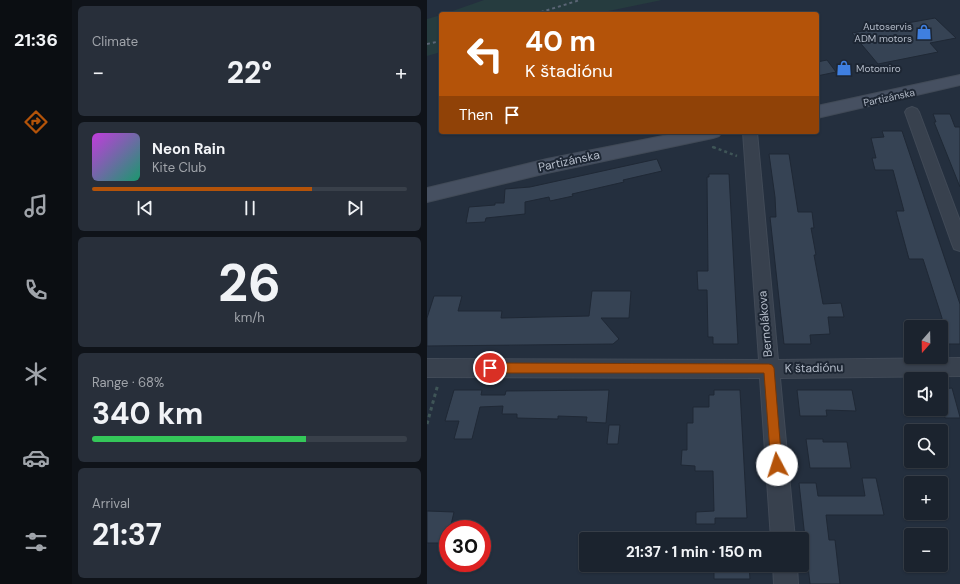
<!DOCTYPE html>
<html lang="en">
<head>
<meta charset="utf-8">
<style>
  :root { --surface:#1b232e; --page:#282f3a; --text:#f1f3f6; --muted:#a0a4aa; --line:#39404a; --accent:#b45309 }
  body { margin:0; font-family:"DM Sans",sans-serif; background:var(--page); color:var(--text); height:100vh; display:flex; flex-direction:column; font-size:15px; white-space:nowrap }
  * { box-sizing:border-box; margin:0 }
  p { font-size:13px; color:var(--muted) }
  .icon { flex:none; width:22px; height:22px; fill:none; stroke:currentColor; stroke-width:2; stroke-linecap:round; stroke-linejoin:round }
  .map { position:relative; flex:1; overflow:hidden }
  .panel { display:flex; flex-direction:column; gap:6px; padding:6px; background:#0f1319; width:355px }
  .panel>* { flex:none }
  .hud { position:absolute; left:12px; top:12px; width:380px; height:122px; border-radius:4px; box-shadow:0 1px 3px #0004,0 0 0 1px var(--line); background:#b45309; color:#fff; overflow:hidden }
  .needle { width:26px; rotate:200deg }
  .controls { position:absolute; left:477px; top:320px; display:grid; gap:8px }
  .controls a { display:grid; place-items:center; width:44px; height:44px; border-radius:4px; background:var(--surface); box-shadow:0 1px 3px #0004,0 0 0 1px var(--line); font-size:20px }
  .speed { position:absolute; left:12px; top:520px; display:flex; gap:8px; font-size:20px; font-weight:700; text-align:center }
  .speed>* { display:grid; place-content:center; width:52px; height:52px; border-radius:50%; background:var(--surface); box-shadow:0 1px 3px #0004,0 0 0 1px var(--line); line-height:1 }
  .speed .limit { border:6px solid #d22; background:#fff; color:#111 }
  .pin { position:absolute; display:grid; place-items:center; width:34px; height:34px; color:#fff; margin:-17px; border:2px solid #fff; border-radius:50%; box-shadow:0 1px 4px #0007 }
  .me { position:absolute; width:44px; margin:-22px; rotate:355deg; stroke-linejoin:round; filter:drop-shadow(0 0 3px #0008) }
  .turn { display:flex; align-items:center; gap:14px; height:84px; padding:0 20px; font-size:18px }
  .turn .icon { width:52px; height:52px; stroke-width:2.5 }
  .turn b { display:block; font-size:28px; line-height:34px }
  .then { display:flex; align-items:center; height:38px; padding:0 20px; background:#0003; gap:8px; font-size:15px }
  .big { font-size:30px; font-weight:700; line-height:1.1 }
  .panel .tile { flex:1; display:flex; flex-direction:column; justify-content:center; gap:6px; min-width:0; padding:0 14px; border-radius:6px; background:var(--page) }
  .panel .dial { align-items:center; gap:0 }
  .dial b { font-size:52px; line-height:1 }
  .song { display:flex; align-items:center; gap:12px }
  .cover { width:48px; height:48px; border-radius:6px; background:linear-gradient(135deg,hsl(290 70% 55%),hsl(160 70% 35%)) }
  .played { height:4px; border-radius:2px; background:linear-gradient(90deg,var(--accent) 70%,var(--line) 70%) }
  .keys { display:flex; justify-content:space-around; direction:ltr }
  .heat { display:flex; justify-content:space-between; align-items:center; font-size:22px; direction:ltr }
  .charge { height:6px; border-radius:3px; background:linear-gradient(90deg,#34c759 68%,var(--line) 0) }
  .trip { position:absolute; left:152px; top:532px; width:230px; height:40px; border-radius:4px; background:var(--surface); box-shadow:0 1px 3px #0004,0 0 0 1px var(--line); font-weight:700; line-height:40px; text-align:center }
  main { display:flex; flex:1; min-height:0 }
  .tab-bar { display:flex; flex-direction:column; width:72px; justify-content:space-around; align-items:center; background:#0b0e12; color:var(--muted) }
  .tab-bar .icon { width:28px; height:28px }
  .tab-bar .selected { color:var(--accent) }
  .tab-bar b { font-size:18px; color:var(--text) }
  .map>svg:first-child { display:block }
  .green { fill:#263c3f }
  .building { fill:#364354; stroke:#1f2835 }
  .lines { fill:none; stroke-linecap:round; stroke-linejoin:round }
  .street-casing { stroke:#414a57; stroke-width:2 }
  .secondary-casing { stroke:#414a57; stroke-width:2 }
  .path-far2 { stroke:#3f5557; stroke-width:2; stroke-dasharray:2 2; stroke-linecap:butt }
  .path-far1 { stroke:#3f5557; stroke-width:2.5; stroke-dasharray:3 3; stroke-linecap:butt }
  .path { stroke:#3f5557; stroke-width:3; stroke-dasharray:3.5 3.5; stroke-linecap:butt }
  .street { fill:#38414e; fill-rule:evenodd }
  .secondary { fill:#465061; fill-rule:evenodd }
  .rail { stroke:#5a6575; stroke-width:2; stroke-dasharray:3 3; stroke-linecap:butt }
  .route { fill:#b45309; stroke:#753606 }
  .labels { text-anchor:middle; stroke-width:4; stroke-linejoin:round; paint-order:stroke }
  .far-poi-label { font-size:10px; fill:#b4bcc9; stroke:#1d2633; text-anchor:end }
  .far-street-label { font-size:10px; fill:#b4bcc9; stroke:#1d2633 }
  .street-label { font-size:12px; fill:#b4bcc9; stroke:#1d2633 }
</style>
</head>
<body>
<main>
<nav class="tab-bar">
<b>21:36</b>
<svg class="icon selected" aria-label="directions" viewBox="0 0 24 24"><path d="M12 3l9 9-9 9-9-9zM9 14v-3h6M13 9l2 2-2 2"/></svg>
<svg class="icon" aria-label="music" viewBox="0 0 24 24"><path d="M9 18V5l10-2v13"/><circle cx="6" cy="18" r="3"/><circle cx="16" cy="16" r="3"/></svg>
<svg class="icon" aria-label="phone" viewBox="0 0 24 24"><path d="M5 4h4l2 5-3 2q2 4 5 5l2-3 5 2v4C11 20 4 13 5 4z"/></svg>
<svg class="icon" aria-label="climate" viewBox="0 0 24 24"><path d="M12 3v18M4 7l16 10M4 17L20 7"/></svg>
<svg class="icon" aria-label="car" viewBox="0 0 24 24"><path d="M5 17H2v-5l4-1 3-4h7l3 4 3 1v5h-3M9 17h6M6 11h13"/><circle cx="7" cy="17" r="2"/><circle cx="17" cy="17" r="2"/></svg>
<svg class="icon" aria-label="filters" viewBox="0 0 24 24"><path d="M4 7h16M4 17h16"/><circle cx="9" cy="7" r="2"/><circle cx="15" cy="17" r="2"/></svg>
</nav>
<section class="panel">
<div class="tile"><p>Climate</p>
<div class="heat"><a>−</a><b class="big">22°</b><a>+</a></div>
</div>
<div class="tile">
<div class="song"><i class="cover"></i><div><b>Neon Rain</b><p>Kite Club</p></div></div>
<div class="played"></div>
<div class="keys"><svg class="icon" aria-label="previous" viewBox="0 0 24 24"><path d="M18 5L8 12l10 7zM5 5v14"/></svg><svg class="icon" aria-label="pause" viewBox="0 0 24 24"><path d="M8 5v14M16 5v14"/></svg><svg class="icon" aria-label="next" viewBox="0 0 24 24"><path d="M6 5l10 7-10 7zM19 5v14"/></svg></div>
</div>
<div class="tile dial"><b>26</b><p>km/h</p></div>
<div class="tile"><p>Range · 68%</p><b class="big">340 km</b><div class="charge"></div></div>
<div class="tile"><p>Arrival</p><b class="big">21:37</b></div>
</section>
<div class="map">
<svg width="533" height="584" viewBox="0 0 533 584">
  <rect width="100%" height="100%" fill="#242f3e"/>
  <path class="green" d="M57,0H235L167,14H17Z
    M14,15V52L0,56V19Z"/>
  <path class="building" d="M508,18L529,38L503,43L511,52L451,64L425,33Z
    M400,60L409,72L390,76V62Z
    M506,114H523L528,127H533V187L507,122H509Z
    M455,131H475L533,304V344H520L518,337H514L515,318L496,259H482L469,211H477L466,170H448L445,158H449L444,138L457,137Z
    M342,154H362L371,212H385L387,228H384L389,255H387L396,304L414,303L417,317H401L403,334L383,335L384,344H357L343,217H349L348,197Z
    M230,159L235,171L196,180L197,182L145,194L146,196L123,201L122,197L98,202V214L59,218L58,222L39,223L42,207L68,205V203H77L78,189L103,187Z
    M282,174H302L311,344H286V337H281L280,290H271L270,271H281L280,177H282Z
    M165,291H204L202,318H174L192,339L186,344L0,346V318L7,296H35L31,311H75L74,318L162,316Z
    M525,388L533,417V418H518L516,411H514V389Z
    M27,390H55L54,395H78L79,391L182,390L179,423L159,422L160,417L131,416V419L90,418V414H75L76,406L53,407L45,439H27L32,421H18Z
    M287,390H313L320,518H288V524H269V512L287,511L286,471H268V466L254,465L255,450H260V423H266V407H282V395H287Z
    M370,390H425L429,411L399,410L400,416H373Z
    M182,425H193L191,444H180Z
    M379,439H396V442H420L424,468H383Z
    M435,478H449L457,515H399L402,540H408L413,584H383L372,483H389L391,496H438Z
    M0,511L27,512L23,529H21L19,543H0Z
    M287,565H322L323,579H287Z"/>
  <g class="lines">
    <defs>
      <path id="street" d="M485,107L490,109L492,112L533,221V251L527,249L525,244L478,112L480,109Z
        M316,132H330L351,360L533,358V376L353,378L368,539H344L333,378L0,377V359L332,360Z
        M346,565H370L371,584H347Z"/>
      <path id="secondary" d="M533,75V85L390,118V106Z
        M256,132H295L292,136L286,138L120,173L0,202V188L120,159Z"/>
    </defs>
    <use href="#street" class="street-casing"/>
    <use href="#secondary" class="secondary-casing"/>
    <path class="path-far2" d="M285,147L289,148"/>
    <path class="path-far1" d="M286,147L310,156"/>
    <path class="path" d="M0,424L11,384"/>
    <use href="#street" class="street"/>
    <use href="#secondary" class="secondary"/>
    <path class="rail" d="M108,14L153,0
      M0,44L14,41"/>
  </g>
  <path class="route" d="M63,363L342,364L345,365L347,368L355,465L353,469L350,470L346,469L344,465L337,373H63L59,371L58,368L59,365Z"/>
  <defs>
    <symbol id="shop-bare" viewBox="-9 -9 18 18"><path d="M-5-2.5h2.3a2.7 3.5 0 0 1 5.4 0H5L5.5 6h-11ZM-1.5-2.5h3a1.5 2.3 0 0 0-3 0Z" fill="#3f7fe0" stroke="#1d2633" stroke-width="2.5" paint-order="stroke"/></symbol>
  </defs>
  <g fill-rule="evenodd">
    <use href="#shop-bare" x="486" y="21" width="22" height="22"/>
    <use href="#shop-bare" x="406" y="57" width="22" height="22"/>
  </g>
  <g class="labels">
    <g class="far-poi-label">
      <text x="485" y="30">Autoservis<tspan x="485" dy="12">ADM motors</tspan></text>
      <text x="429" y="72" text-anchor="start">Motomiro</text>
    </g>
    <g class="far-street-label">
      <text transform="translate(462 97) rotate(-12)" y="4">Partizánska</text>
    </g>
    <g class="street-label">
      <text transform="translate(142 161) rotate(-12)" y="4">Partizánska</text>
      <text transform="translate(338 324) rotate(-95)" y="4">Bernolákova</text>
      <text transform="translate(387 368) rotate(-1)" y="4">K štadiónu</text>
    </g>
  </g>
</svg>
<div class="controls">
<a><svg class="needle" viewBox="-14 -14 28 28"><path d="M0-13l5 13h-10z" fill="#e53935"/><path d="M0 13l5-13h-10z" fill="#a0a4aa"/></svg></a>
<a><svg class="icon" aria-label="sound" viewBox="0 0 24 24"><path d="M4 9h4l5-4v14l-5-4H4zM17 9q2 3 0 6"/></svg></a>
<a><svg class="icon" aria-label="search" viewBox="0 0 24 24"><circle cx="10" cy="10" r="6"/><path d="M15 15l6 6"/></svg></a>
<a>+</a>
<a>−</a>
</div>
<div class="speed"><div class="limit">30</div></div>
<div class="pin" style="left:63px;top:368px;background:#d93025"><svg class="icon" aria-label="arrive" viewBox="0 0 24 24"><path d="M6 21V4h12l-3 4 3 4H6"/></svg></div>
<svg class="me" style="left:350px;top:465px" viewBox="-20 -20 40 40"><circle r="19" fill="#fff"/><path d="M0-13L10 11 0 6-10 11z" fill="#b45309"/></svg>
<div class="trip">21:37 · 1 min · 150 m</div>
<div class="hud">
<div class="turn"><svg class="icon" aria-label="left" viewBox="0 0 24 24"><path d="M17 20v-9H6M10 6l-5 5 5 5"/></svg><div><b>40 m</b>K štadiónu</div></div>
<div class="then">Then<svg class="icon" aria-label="arrive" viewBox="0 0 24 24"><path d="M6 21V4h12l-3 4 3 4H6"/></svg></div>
</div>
</div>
</main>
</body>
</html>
